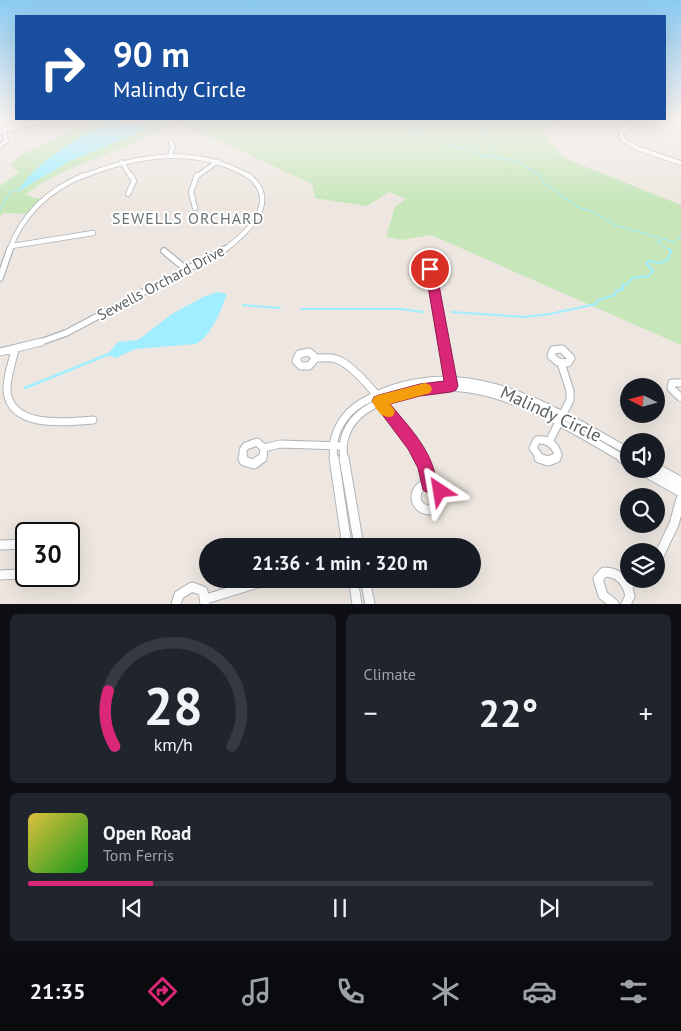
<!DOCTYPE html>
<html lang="en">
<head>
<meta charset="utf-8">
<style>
  :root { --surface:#171b24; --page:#20242c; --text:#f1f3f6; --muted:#9ea1a6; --line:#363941; --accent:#db2777 }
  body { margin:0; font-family:"PT Sans",sans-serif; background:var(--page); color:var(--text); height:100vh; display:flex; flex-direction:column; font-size:19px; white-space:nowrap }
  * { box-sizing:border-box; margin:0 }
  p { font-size:16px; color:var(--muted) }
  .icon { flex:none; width:28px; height:28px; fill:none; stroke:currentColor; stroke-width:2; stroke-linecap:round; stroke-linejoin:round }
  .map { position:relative; height:604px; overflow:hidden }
  .drawer { display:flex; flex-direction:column; gap:10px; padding:10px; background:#0d0f14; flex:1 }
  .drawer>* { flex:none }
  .top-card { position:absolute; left:15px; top:15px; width:651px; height:105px; border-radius:0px; box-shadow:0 5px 20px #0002; background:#1a4fa0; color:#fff; overflow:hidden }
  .needle { width:32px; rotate:276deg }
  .buttons { position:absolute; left:620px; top:378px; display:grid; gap:10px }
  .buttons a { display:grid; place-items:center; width:45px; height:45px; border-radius:50%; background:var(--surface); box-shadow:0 5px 20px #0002; font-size:25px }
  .speed { position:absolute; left:15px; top:522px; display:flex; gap:10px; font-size:25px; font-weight:700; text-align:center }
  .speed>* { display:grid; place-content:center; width:65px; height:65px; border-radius:50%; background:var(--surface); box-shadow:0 5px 20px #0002; line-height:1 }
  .speed .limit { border:2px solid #111; border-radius:8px; background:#fff; color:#111 }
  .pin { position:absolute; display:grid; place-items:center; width:42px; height:42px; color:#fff; margin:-21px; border:2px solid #fff; border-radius:50%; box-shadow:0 1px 5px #0007 }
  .me { position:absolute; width:55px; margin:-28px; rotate:327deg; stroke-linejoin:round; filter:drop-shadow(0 0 4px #0008) }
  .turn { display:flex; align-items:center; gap:18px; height:105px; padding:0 15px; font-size:22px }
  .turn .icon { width:65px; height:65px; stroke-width:2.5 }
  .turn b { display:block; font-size:35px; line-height:42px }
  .big { font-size:38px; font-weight:700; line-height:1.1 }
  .drawer .tile { flex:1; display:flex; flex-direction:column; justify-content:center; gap:8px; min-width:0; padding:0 18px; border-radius:8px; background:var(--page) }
  .drawer .dial { align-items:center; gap:0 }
  .dial svg { height:130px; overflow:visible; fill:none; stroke:var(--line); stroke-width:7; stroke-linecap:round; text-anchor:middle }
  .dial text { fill:var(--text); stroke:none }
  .song { display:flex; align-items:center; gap:15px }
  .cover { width:60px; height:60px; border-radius:8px; background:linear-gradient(135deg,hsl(50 70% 55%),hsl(120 70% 35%)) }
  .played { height:5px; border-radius:2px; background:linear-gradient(90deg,var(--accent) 20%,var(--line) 20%) }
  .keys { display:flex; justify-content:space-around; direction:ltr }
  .heat { display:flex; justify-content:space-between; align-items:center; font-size:28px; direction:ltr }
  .drawer .tiles { flex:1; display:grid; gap:10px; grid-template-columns:1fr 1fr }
  .tile:last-child { grid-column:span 2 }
  .trip { position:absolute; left:199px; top:538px; width:282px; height:50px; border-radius:25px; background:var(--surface); box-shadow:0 5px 20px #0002; font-weight:700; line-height:50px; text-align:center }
  .dock { display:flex; height:80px; justify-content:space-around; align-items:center; background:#090b0e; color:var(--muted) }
  .dock .icon { width:35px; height:35px }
  .dock .on { color:var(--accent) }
  .dock b { font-size:22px; color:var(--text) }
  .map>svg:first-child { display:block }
  .green { fill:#c7e7bb }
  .water { fill:#a0eeff }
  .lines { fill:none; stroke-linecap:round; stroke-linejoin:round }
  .stream-far2 { stroke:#a0eeff; stroke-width:1 }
  .stream-far1 { stroke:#a0eeff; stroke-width:2 }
  .stream { stroke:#a0eeff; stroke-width:2.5 }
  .minor-far4-casing { stroke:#afb4b8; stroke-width:5.5 }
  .minor-far3-casing { stroke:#afb4b8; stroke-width:6 }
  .minor-far2-casing { stroke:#afb4b8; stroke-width:8 }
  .minor-far1-casing { stroke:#afb4b8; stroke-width:9 }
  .minor-casing { stroke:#afb4b8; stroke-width:11 }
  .minor-far4 { stroke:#fff; stroke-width:4 }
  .minor-far3 { stroke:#fff; stroke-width:4.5 }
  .minor-far2 { stroke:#fff; stroke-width:5.5 }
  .minor-far1 { stroke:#fff; stroke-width:7 }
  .minor { stroke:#fff; stroke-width:9 }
  .route { fill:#db2777; stroke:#8e194d }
  .slow { fill:#f59e0b }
  .labels { text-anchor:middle; stroke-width:4; stroke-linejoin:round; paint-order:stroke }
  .street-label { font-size:15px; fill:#5a6063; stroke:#fff }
  .neighbourhood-label { font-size:16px; letter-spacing:1px; fill:#6a7375; stroke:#fff }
  .near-street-label { font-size:18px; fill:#5a6063; stroke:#fff }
</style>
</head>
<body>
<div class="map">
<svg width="681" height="604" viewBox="0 0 681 604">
  <rect width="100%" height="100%" fill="#eee7e1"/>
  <path class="green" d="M101,119H155L167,124C123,155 66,162 25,195L44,200L28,214L4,213L0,216V186L19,172L10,165L24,153Z
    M171,119H567L543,129L551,143L564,158L681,205V345L431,235L402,240L386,237L395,207L406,199L389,192L367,206L315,198L312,184Z"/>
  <path class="water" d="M112,121L152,127L70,161L17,192C36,164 62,147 92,131C99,127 103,122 112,121Z
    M218,292L227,294C221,310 212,335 196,344L135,349L116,358L107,355L118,342L138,340L172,314L203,297Z"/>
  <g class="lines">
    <path class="stream-far2" d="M296,119L326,123L338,121V125L343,126L405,125L409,132L421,134L423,137L461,149H474L476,156H490L519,162L539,175L543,182L578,207L593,212L615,225L674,242L681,237
      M491,119L486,131L493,145V151L500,157
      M610,119L619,123
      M0,120L16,117
      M150,120L153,119
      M0,210L10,192L21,188
      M661,240L657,242L671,251"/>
    <path class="stream-far1" d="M243,305L280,308
      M301,309H401L423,312
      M452,312L525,317L550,314L596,304L598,300L615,295L616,291L623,289L622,285H627L632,278L649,276L653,271L646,263L649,261L659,263L668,260L671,251L669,249"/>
    <path class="stream" d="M25,388L109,354"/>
    <defs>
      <path id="minor-far4" d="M644,119L621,132L622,139L637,148L681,163
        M0,131L52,119
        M0,146L6,141L4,130
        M170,155L173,147L171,143
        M122,162L131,177
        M81,177C136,155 197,144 250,177
        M196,177L218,161"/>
      <path id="minor-far3" d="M128,194L134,181L131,175
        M195,208L191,192L197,175
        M12,246L93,233
        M9,251C22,214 48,190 84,175
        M223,251C247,233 282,202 248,175"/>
      <path id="minor-far2" d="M164,251L187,270
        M438,263L445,268L441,273H434L430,266Z
        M434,273L433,280L444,343
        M0,278L10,249
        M38,343L66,333L225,249"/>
      <path id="minor-far1" d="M443,342L450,382
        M562,349L571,358L568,363L558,362L551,356L553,350Z
        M15,350C12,363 6,378 7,392C12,429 66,422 93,420
        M0,352L41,342
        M309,352L316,358L309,366H301L296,361L299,354Z
        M316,358C322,358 330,357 336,359C358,365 412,437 422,459
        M681,383H672L671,388L681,398
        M549,442L570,400V391L561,363
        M264,448L280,444L342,446
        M243,459V450L246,446L257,442L264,448
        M260,459L263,457L264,448
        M334,459C330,436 342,414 363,402C457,348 547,405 629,452
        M344,459C340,436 351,417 372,406C461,356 548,415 624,459
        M541,459L533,448L537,440C548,439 555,444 558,455L556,459"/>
      <path id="minor" d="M243,458L244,461L254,464L262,458
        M334,458L347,546
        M344,458L359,546
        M421,458L429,484
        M539,458L548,461L556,458
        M622,458L629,462
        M656,468L681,482
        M640,469L681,492
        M416 497a13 13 0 1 1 26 0a13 13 0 1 1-26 0Z
        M0,545L26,544
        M656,562L674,524L681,499
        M0,575L20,574L26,560
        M353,579L357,604
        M365,579L370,604
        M627,585L641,579
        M206,599L271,579
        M176,604L179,595L192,587L203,591L205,604
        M614,604L603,595L598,579L604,572C619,572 627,582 630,596L626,604"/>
    </defs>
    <use href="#minor-far4" class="minor-far4-casing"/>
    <use href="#minor-far3" class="minor-far3-casing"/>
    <use href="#minor-far2" class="minor-far2-casing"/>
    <use href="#minor-far1" class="minor-far1-casing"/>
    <use href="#minor" class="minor-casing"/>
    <use href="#minor-far4" class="minor-far4"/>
    <use href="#minor-far3" class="minor-far3"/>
    <use href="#minor-far2" class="minor-far2"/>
    <use href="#minor-far1" class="minor-far1"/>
    <use href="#minor" class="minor"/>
  </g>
  <linearGradient id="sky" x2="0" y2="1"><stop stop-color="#8bcbf1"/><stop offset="0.58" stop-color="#f7f4f2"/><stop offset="1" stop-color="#f7f4f2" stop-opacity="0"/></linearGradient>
  <rect width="681" height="202" fill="url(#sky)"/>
  <path class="route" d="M430,266L439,273L438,280L458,386L456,390L451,392L420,396L390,404C409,427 431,449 436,479L445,486L448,491L445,497L440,500L423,490L418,468L408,449L372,401L374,397L379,395L420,384L444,381L427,280L429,274L424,269Z"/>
  <path class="slow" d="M425,383L430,385L432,389L430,393L390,404L395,411L393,416C383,420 376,410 372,401L374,397L379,395Z"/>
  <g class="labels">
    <g class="street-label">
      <text transform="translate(161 283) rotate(-28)" y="5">Sewells Orchard Drive</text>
    </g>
    <g class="neighbourhood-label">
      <text x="188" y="224">SEWELLS ORCHARD</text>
    </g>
    <g class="near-street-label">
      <text transform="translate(551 414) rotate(25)" y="6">Malindy Circle</text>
    </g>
  </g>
</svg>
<div class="buttons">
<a><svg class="needle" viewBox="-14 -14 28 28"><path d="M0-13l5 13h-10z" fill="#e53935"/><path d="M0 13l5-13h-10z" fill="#9ea1a6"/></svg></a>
<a><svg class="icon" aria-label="sound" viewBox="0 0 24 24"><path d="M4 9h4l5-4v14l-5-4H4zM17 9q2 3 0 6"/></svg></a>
<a><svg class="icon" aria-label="search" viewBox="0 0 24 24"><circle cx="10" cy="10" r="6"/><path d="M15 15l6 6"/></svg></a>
<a><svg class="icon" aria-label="layers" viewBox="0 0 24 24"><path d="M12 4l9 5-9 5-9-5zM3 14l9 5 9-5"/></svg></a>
</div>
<div class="speed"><div class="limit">30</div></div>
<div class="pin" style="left:430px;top:269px;background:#d93025"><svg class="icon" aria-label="arrive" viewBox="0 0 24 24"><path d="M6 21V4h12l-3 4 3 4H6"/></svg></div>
<svg class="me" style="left:440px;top:491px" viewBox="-20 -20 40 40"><path d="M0-17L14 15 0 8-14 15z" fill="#db2777" stroke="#fff" stroke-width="4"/></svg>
<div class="trip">21:36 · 1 min · 320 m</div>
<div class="top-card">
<div class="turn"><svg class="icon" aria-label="right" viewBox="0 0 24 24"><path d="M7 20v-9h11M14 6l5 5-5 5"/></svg><div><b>90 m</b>Malindy Circle</div></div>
</div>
</div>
<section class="drawer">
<div class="tiles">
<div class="tile dial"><svg viewBox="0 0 100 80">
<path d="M14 69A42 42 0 1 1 86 69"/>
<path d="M14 69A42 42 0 0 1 10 35" stroke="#db2777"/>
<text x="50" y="56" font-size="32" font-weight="700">28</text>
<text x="50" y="72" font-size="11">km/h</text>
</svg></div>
<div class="tile"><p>Climate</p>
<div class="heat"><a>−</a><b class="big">22°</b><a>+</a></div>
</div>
<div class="tile">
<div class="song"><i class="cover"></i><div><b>Open Road</b><p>Tom Ferris</p></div></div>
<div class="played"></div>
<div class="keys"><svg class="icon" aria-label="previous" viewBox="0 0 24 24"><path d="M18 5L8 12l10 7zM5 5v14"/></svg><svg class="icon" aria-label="pause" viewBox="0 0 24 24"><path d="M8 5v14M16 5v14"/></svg><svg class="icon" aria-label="next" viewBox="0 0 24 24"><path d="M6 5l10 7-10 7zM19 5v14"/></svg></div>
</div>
</div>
</section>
<nav class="dock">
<b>21:35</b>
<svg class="icon on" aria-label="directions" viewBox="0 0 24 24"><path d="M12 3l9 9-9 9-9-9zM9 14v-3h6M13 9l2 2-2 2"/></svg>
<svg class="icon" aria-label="music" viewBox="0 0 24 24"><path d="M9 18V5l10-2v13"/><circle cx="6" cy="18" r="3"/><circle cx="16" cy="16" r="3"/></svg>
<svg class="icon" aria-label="phone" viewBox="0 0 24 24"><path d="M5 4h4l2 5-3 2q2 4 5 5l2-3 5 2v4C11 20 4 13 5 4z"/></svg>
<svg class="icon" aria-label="climate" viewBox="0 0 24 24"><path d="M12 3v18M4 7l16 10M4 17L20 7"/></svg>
<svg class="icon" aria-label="car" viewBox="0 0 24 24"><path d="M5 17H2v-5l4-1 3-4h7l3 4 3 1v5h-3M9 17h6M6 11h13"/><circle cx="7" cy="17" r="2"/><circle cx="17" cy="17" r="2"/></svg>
<svg class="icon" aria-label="filters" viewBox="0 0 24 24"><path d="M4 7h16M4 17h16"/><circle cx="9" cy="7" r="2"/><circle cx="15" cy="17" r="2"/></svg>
</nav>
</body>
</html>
